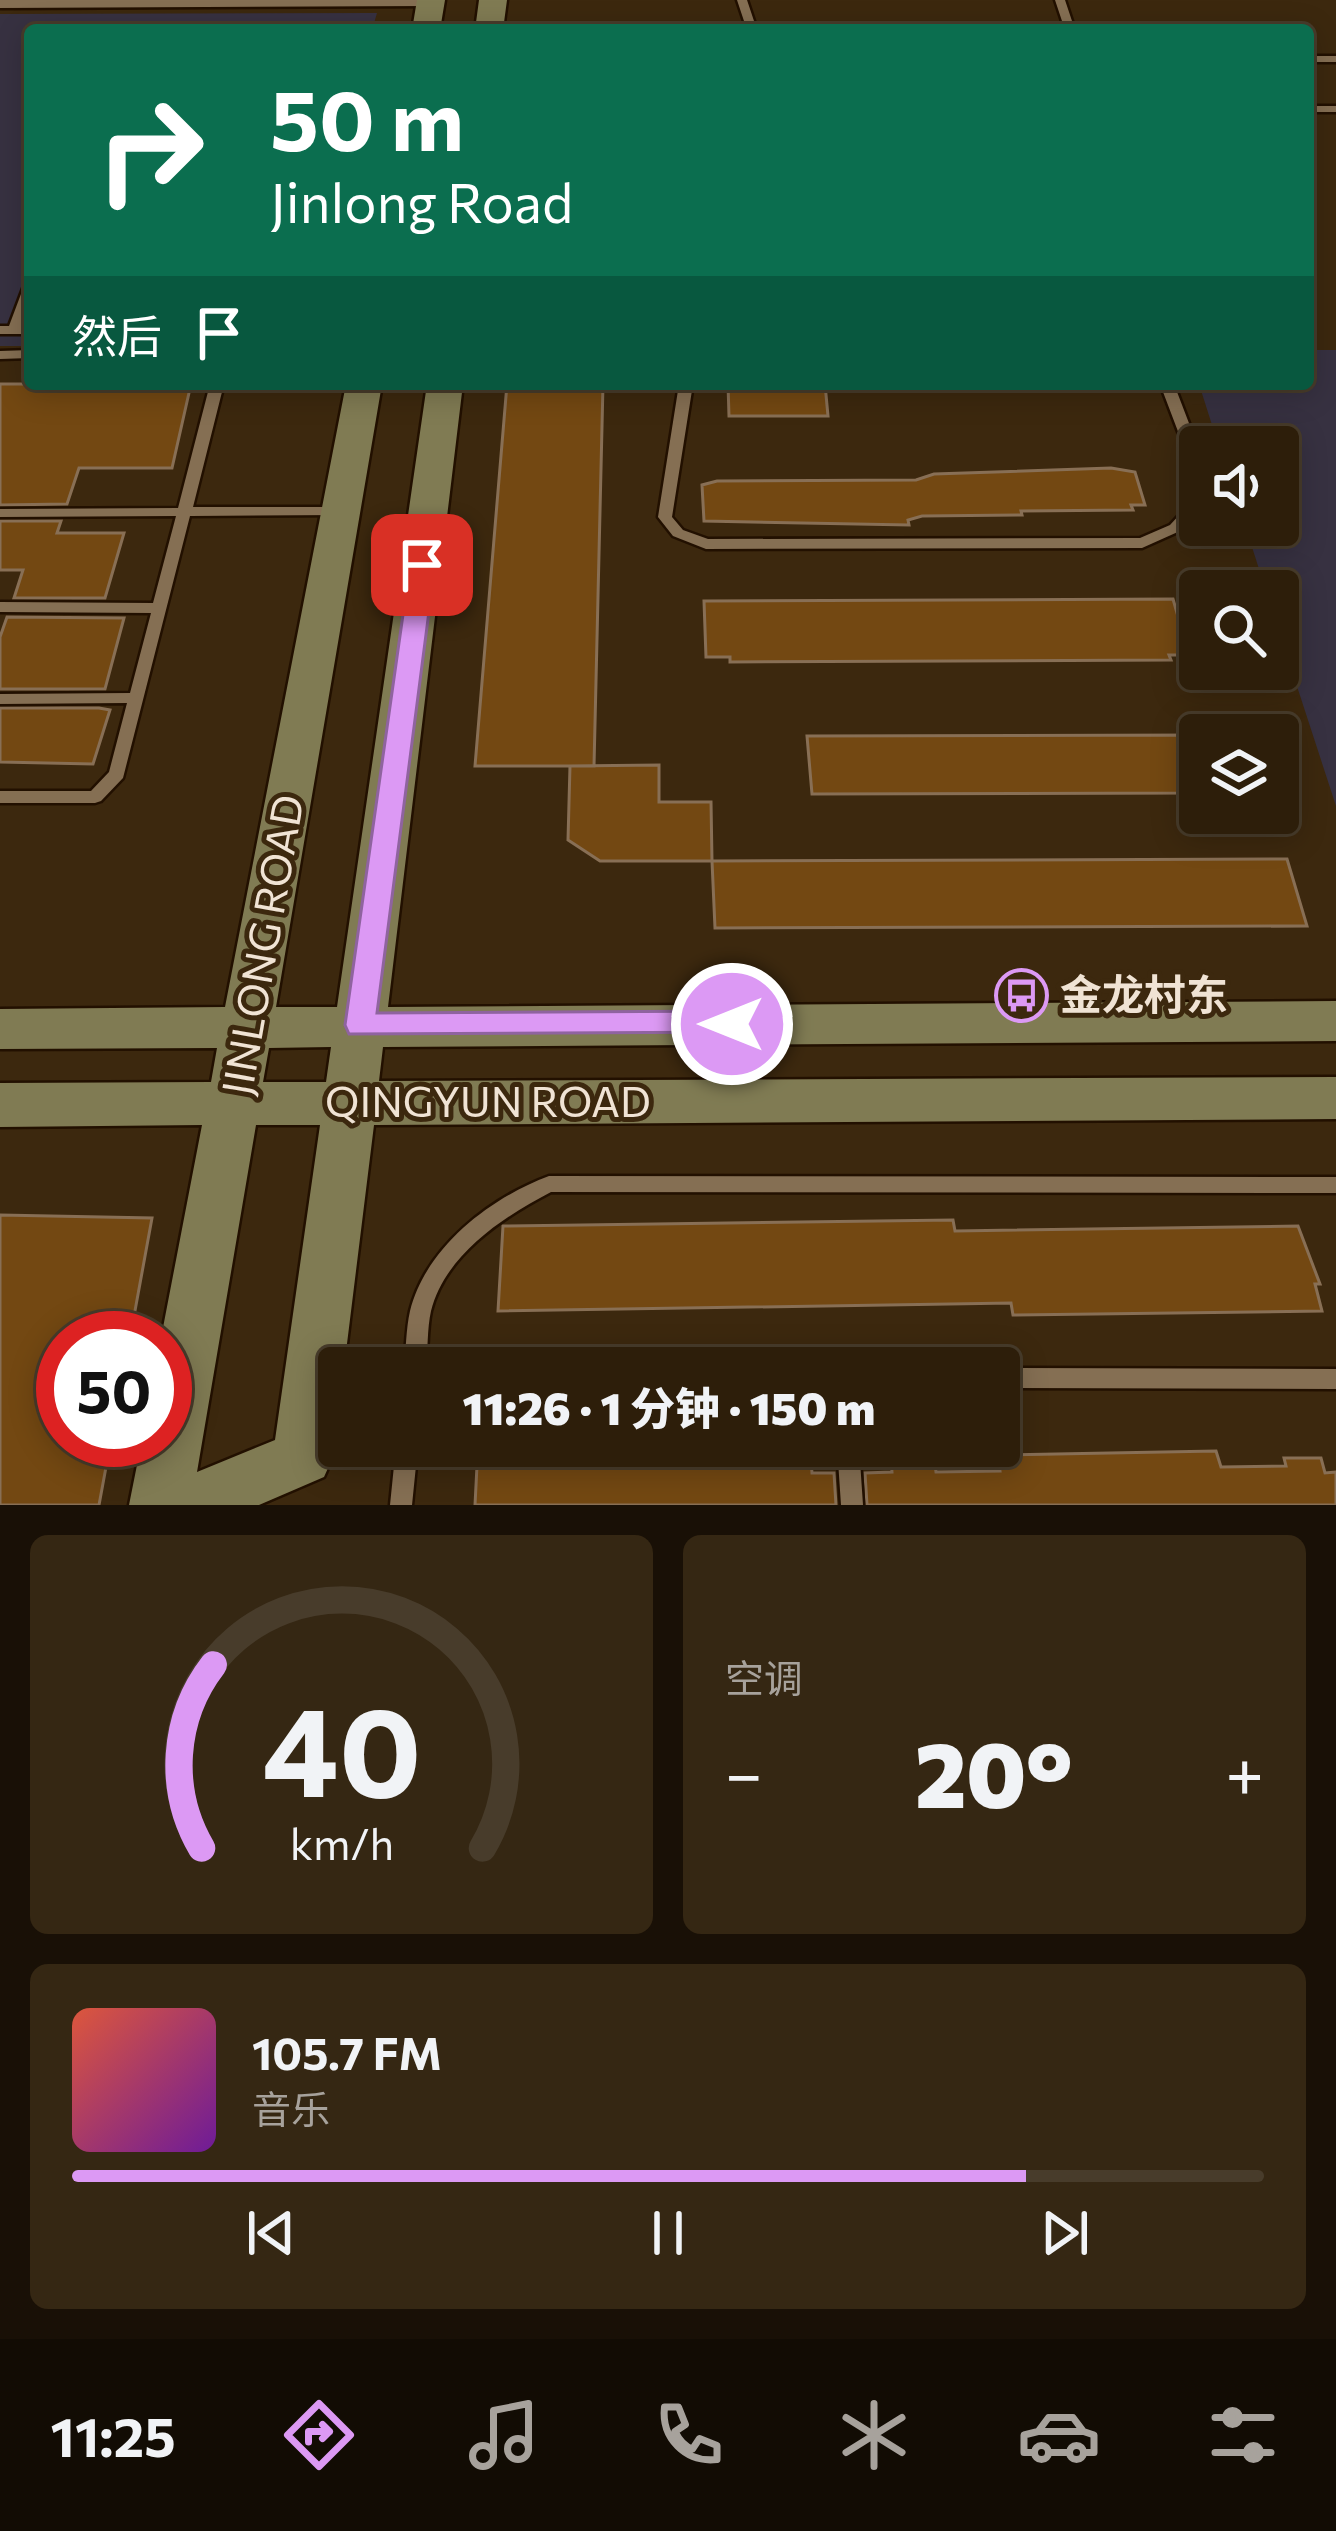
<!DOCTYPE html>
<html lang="zh">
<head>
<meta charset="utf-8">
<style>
  :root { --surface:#2d1e0a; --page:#352713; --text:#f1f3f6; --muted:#a7a29c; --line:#483c2b; --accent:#dc99f4 }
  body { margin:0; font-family:Commissioner,"Noto Sans SC",sans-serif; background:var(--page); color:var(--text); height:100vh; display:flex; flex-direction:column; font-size:45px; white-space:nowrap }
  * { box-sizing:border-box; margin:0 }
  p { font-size:39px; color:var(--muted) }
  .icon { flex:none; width:66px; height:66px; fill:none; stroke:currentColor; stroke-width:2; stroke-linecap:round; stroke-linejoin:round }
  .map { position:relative; height:1505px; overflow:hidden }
  .sheet { display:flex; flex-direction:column; gap:30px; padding:30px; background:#191006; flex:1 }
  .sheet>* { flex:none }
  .guide { position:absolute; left:24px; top:24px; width:1290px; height:366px; border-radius:12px; box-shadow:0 6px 30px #0003,0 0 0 3px var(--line); background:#0b6e4f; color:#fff; overflow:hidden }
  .tools { position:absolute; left:1179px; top:426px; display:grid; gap:24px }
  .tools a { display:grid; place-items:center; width:120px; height:120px; border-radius:12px; background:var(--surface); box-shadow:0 6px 30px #0003,0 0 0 3px var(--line); font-size:60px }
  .speed { position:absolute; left:36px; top:1311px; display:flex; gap:24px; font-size:60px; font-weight:700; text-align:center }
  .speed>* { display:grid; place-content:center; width:156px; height:156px; border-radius:50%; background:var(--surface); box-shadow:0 6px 30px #0003,0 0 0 3px var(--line); line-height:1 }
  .speed .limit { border:18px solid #d22; background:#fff; color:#111 }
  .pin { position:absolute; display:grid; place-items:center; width:102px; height:102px; color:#fff; margin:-51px; border-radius:24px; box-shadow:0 6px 18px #0006 }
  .me { position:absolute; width:132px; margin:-66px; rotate:270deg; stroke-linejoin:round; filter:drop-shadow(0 0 9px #0008) }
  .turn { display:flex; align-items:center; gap:42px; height:252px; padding:0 48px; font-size:54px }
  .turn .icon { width:156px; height:156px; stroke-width:2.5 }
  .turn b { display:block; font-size:84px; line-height:102px }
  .then { display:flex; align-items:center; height:114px; padding:0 48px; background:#0003; gap:24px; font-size:45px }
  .big { font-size:90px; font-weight:800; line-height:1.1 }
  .sheet .card { flex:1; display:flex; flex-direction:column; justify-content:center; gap:18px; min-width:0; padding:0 42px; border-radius:18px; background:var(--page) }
  .sheet .dial { align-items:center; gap:0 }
  .dial svg { height:312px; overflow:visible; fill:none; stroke:var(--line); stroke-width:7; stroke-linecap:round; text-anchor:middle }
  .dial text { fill:var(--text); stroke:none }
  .song { display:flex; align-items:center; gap:36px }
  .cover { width:144px; height:144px; border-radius:18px; background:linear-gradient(135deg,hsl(10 70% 55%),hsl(280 70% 35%)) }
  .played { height:12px; border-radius:6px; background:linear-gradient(90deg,var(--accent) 80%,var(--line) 80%) }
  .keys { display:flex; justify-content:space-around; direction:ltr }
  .heat { display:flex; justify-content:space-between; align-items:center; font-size:66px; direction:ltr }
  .sheet .tiles { flex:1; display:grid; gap:30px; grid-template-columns:1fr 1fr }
  .card:last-child { grid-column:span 2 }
  .trip { position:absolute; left:318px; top:1347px; width:702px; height:120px; border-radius:12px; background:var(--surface); box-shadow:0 6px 30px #0003,0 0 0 3px var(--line); font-weight:800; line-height:120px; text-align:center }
  .tab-bar { display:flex; height:192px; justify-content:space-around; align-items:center; background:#120c04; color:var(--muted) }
  .tab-bar .icon { width:84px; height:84px }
  .tab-bar .current { color:var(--accent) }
  .tab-bar b { font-size:54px; color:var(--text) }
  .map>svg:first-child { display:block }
  .commercial { fill:#373141 }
  .building { fill:#734812; stroke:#886f55; stroke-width:3 }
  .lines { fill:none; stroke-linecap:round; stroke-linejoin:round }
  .lane-casing { stroke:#221000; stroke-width:5 }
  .street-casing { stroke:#221000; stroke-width:5 }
  .secondary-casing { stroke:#221000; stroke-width:5 }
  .lane { fill:#856f53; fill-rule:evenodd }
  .street { fill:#856f53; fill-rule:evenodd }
  .secondary { fill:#807b53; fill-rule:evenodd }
  .route { fill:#dc99f4; stroke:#8f639f; stroke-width:3 }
  .labels { text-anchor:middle; stroke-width:10; stroke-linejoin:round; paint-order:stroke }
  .street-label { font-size:42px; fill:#f0e3d4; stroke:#3c280e }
  .poi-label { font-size:42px; font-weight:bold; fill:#f0e3d4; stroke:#3c280e; text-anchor:start }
</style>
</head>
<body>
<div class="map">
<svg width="1336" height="1505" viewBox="0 0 1336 1505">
  <rect width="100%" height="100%" fill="#3c280e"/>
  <path class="commercial" d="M377,13L372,30H30V346H0V14Z
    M1308,350H1336V806L1278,628V591H1266L1245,525H1278V447H1219L1199,384H1308Z"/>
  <path class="building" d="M0,384H191L172,468H79L67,504L0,505Z
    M507,384H603L594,766H475Z
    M728,384H825L828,416H729Z
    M1111,468L1135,472L1145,505H1131L1133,510L1021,511L1022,515L922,516L908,520L909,525L704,521L702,485L717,481L916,480L934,474Z
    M0,521H61L57,533H124L105,598H14L23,570H0Z
    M1173,599L1189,655H1169L1171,660L730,662V657H706L704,601Z
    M7,617L124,618L105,689H0V637Z
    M0,708H99L110,710L93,764L0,762Z
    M1200,735V793L812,794L807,736Z
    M659,765V802H711L712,861H600L568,840L570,766Z
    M1287,859L1307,926L715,928L712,861Z
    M0,1215L152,1218L130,1338H63V1440H111L99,1505H0Z
    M953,1220L955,1231L1298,1226L1320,1284H1315L1322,1311L1013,1315L1011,1303L498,1311L503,1226Z
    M478,1446H810L812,1473H834L836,1505H475Z
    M1216,1451L1221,1467L1286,1466L1284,1458H1321L1325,1473L1336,1472V1505H867L865,1473L892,1472L891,1457H934L936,1472L1000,1471L998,1455Z"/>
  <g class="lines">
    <defs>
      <path id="lane" d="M737,0H747L757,30H747Z
        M1055,0H1065L1075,30H1065Z
        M1308,56H1336V62H1308Z
        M1308,106H1336V112H1308Z
        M30,282V304L22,326H30V334H0V326H9L24,286Z
        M30,350V358L0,359V351Z
        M210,384H224L193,507H341L348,511L341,515L190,516L123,778L101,801L95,803H0V791H91L109,772L127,703L0,704V694L130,693L151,613L0,612V602L153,603L176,516L0,517V509L178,508Z
        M679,384H693L672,517L683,530L708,539L1140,538L1170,525L1195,498L1200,497V510L1180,531L1142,548L706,549L673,536L658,517Z
        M1160,384H1174L1200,452V475L1193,471Z
        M549,1176L1336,1177V1193L551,1192C503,1217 445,1255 431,1311C427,1329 428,1349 426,1368H404C406,1349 406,1329 410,1311C426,1247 490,1198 549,1176Z
        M999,1368L1336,1369V1389L999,1388Z
        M396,1446H418L412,1505H390Z
        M837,1446H859L863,1505H841Z"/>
      <path id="street" d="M0,0H441L431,6L0,8Z"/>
      <path id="secondary" d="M417,0H445L440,30H412Z
        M479,0H507L503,30H475Z
        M346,384H382L276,1007H337L427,384H463L388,1007L1336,1001V1041L383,1047L379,1081L1336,1077V1119L374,1125L344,1368H339L333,1457L324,1477L259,1505H129L142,1440H165L161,1338L202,1125L0,1127V1083L211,1082L217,1048L0,1049V1009L225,1007ZM331,1047L326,1082H263L269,1048ZM256,1125H320L275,1440L197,1472Z"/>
    </defs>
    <use href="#lane" class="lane-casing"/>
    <use href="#street" class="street-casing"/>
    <use href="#secondary" class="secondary-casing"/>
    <use href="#lane" class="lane"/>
    <use href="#street" class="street"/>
    <use href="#secondary" class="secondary"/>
  </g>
  <path class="route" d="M422,557L435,565L377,1013L732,1011L747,1024L743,1032L349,1034L345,1025L410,565Z"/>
  <defs>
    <symbol id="bus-ring" viewBox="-11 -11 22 22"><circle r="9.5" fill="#3c280e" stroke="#dc99f4" stroke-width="1.5"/><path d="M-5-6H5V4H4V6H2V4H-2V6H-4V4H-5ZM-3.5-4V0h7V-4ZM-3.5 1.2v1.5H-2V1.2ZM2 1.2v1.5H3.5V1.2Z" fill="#dc99f4"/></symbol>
  </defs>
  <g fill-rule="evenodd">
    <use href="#bus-ring" x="992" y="966" width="59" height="59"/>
  </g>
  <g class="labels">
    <g class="street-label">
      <text transform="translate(263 945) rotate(-80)" y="15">JINLONG ROAD</text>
      <text x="488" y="1117">QINGYUN ROAD</text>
    </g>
    <g class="poi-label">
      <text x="1060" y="1010">金龙村东</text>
    </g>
  </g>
</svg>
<div class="tools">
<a><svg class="icon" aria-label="sound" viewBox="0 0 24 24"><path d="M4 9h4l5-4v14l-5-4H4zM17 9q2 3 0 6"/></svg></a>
<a><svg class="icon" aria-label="search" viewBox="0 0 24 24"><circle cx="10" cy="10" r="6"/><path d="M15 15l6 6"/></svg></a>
<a><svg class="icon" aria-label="layers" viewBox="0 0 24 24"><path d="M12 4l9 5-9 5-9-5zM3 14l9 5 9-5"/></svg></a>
</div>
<div class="speed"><div class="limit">50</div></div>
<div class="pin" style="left:422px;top:565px;background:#d93025"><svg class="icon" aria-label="arrive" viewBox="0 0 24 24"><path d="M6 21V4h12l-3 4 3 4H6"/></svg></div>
<svg class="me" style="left:732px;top:1024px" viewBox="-20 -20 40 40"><circle r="17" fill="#dc99f4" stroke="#fff" stroke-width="3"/><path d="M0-11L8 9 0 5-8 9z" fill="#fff"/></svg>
<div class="trip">11:26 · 1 分钟 · 150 m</div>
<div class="guide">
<div class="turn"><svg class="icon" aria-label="right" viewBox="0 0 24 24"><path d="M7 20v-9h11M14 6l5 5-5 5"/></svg><div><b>50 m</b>Jinlong Road</div></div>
<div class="then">然后<svg class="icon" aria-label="arrive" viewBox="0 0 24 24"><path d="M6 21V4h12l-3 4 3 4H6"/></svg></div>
</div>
</div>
<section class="sheet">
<div class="tiles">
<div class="card dial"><svg viewBox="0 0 100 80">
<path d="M14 69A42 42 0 1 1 86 69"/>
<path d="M14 69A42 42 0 0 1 17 22" stroke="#dc99f4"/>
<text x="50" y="56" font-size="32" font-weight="700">40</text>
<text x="50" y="72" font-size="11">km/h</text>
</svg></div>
<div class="card"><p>空调</p>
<div class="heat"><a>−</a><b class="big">20°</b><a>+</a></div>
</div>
<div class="card">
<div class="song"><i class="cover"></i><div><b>105.7 FM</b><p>音乐</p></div></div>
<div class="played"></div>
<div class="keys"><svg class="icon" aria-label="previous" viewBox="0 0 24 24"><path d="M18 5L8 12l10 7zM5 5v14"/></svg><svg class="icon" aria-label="pause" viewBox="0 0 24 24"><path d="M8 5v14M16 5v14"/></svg><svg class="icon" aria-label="next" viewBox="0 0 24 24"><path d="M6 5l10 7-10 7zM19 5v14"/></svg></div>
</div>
</div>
</section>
<nav class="tab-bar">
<b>11:25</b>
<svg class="icon current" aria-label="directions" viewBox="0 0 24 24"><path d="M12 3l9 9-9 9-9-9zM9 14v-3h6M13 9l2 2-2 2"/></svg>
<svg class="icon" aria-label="music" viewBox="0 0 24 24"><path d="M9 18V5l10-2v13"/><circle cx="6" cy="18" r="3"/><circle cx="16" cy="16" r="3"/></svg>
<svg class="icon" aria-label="phone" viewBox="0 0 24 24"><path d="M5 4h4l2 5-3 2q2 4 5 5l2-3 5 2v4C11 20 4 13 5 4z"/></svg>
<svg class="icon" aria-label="climate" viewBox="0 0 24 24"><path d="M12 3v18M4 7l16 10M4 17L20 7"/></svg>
<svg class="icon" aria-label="car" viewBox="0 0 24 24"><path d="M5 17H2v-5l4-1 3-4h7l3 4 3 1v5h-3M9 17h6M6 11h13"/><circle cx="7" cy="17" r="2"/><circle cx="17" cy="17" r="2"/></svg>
<svg class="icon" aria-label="filters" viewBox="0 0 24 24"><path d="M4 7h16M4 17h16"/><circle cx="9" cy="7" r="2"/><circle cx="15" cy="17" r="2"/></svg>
</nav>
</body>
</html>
